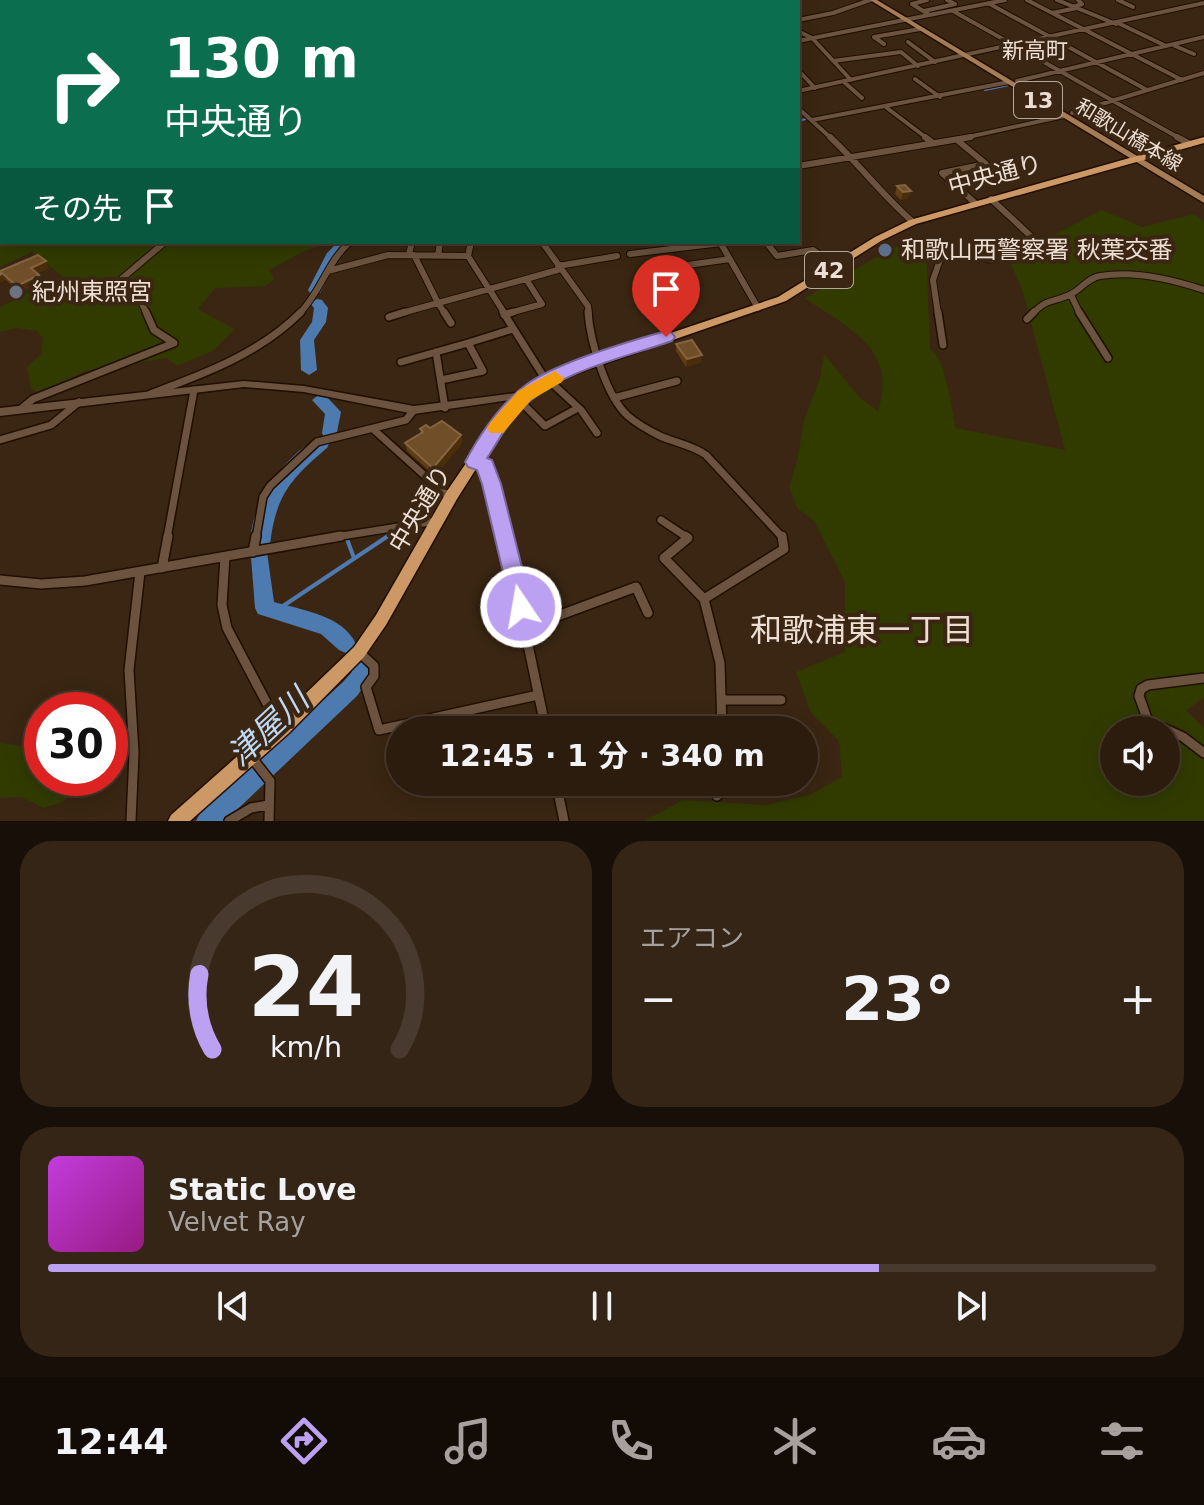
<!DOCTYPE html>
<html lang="ja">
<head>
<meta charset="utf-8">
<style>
  :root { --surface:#2c1c0e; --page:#342517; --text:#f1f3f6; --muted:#a6a19e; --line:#483a2e; --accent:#bca0f2 }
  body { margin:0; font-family:"DejaVu Sans","Noto Sans JP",sans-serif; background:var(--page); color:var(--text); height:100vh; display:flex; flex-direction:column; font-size:30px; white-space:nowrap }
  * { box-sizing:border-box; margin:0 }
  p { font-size:26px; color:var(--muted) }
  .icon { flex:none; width:44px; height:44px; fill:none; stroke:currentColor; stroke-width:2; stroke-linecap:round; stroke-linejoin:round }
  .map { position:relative; height:821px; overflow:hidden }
  .panel { display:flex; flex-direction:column; gap:20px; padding:20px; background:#180f08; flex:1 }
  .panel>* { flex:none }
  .guide { position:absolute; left:0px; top:0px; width:800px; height:244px; box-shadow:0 4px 20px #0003,0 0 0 2px var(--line); background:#0b6e4f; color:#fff; overflow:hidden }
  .tools { position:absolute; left:1100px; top:716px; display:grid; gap:16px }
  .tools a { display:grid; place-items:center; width:80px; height:80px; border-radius:50%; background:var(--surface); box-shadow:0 4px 20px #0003,0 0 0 2px var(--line); font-size:40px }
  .speed { position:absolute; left:24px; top:692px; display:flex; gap:16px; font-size:40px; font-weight:700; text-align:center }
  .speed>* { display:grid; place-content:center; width:104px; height:104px; border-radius:50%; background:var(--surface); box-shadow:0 4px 20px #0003,0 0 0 2px var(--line); line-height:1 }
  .speed .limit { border:12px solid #d22; background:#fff; color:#111 }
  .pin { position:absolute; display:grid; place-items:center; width:68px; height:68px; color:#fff; margin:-82px -34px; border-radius:50% 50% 50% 0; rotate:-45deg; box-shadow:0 0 8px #0007 }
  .pin .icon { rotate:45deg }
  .me { position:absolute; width:88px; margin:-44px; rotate:348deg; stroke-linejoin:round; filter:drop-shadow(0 0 6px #0008) }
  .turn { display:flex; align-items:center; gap:28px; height:168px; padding:0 32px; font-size:36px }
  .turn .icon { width:104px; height:104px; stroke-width:2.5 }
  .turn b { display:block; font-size:56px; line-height:68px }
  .then { display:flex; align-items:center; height:76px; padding:0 32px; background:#0003; gap:16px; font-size:30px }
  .big { font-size:60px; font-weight:700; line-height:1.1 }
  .panel .widget { flex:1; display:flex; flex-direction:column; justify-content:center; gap:12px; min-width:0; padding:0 28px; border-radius:32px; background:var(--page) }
  .panel .dial { align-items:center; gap:0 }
  .dial svg { height:208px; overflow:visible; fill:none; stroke:var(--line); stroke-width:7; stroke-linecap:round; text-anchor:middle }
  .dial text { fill:var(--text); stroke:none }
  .song { display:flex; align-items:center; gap:24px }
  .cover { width:96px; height:96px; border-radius:12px; background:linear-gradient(135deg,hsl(290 70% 55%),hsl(310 70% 35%)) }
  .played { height:8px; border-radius:4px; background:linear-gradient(90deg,var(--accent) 75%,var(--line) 75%) }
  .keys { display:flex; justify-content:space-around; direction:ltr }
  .heat { display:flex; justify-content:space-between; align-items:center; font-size:44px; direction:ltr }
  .panel .tiles { flex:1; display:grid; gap:20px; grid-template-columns:1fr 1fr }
  .widget:last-child { grid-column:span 2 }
  .trip { position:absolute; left:386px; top:716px; width:432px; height:80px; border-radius:40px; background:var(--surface); box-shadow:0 4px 20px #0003,0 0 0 2px var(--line); font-weight:700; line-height:80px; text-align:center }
  .dock { display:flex; height:128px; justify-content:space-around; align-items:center; background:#120b06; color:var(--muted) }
  .dock .icon { width:56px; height:56px }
  .dock .selected { color:var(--accent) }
  .dock b { font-size:36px; color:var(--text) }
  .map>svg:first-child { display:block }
  .green { fill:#313b00; fill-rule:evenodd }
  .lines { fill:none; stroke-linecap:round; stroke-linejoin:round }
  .stream-far2 { stroke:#4d7baf; stroke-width:2 }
  .stream-far1 { stroke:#4d7baf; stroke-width:3 }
  .stream { stroke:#4d7baf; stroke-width:4 }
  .river { fill:#4d7baf; fill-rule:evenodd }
  .street-far3-casing { stroke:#210e00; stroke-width:6 }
  .street-far2-casing { stroke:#210e00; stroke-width:8 }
  .street-far1-casing { stroke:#210e00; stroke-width:10 }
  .street-casing { stroke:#210e00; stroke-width:12 }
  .secondary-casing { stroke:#210e00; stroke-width:3 }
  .primary-casing { stroke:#210e00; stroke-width:3 }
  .highway-casing { stroke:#210e00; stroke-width:3 }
  .street-far3 { stroke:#6b533f; stroke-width:4 }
  .street-far2 { stroke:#6b533f; stroke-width:6 }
  .street-far1 { stroke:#6b533f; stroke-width:7 }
  .street { stroke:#6b533f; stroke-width:9 }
  .secondary { fill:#6b533f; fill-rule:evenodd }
  .primary { fill:#a57c56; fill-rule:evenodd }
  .highway { fill:#cc9866; fill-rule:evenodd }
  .wall { fill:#613d13 }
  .shaded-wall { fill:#4b2d0a }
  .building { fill:#704e28; stroke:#846543; stroke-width:2 }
  .route { fill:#bca0f2; stroke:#7a689d; stroke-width:2 }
  .slow { fill:#f59e0b }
  .service-dot { fill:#5c6f8a; stroke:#3a2612; stroke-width:3 }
  .worship-dot { fill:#6b7280; stroke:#3a2612; stroke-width:3 }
  .labels { text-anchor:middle; stroke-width:8; stroke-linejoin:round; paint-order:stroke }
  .far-street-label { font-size:20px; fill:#ecded3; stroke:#3a2612 }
  .far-neighbourhood-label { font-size:22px; fill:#ecded3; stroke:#3a2612 }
  .shield { fill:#3a2612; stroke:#b7a799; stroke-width:2 }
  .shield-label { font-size:22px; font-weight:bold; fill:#ecded3 }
  .street-label { font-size:24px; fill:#ecded3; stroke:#3a2612 }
  .poi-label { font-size:24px; fill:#ecded3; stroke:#3a2612; text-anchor:start }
  .near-neighbourhood-label { font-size:32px; fill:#ecded3; stroke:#3a2612 }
  .near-water-label { font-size:32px; font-style:italic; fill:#bed8f6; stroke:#3a2612 }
</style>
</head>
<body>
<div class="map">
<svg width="1204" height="821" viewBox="0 0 1204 821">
  <rect width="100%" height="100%" fill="#3a2612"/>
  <path class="green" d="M0,135L2,242H341C312,243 293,258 269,270L274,279L266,286L215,288L198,309L235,329L213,351L177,366L167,358L85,371L39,393L31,388L27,367L41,354L43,339L37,331L17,328L0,332V307L62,276L32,252L0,267Z
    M1102,210L1142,227L1194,214L1204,222V698L1186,710L1204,728V821H644L683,800L766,805L809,795L842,777L839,741L811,713L796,672L845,652V582L814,521L797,508L789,487L797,461L804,421L820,378L824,354L859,397L878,411C898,348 850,330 805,298L889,250L912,241L926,246L930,349C946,359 951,408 956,428L1065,450L1022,289L1008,258ZM1114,730H1166V782H1114Z
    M0,743L41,748L42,778H68L74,786L63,802L43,808L22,797L0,798Z"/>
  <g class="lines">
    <path class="stream-far2" d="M985,90L1014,84
      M798,121L806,119"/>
    <path class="stream-far1" d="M410,520L438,493
      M385,538L397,530"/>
    <path class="stream" d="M347,539L354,558
      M282,614L283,606L388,536"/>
    <path class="river" d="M338,242H353L340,255L320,293H310L308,290L327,253Z
      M317,299L322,300L328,308L326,322L314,340L317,370L309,375L301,370L300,340L312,322L314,308L310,303Z
      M320,394L326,396L341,412L336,437H324L322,433L325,414L312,400Z
      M321,438L327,440L329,444L327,448C290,479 275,497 270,546L267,552L274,602C301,610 343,615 356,644L353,650L346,653L339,650L321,634L258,614L255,608L251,557L254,551C239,517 288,448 321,438Z
      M361,660L368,662L371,676L357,696L225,821H196L200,813L343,682L351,673L354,662Z"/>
    <defs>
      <path id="street-far3" d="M197,0L200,2
        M371,0L382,2
        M927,0L912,4L928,14
        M1027,0L1182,80
        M1118,0L1133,7
        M129,2L137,0
        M160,2L168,0
        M283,2L290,0
        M316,2L339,0
        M468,2H491
        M627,2L641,0
        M988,3L1147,90
        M1073,7L1082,4L1078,0
        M1077,8L1116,24
        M924,11L955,4L947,0
        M953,11L1181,139
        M1052,13L1077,8L1057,0
        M798,20L833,13L870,0
        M1118,23L1166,46
        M798,31L812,38L851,80
        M798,41L1005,0
        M908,42L935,62
        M884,44L874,37L920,29
        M1175,46L1194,54
        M833,61L901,52L918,66
        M798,70L815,88
        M915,79L940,97
        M1017,81L1204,37
        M844,82L862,98
        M0,84L2,80
        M798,91L1204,3
        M798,108L832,139
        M887,108L928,139
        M1072,113L1204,73
        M812,120L1009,82
        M959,139L1064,116"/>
      <path id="street-far2" d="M830,137C859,164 883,196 913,222
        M925,137L933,143
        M1177,137L1190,144
        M957,140L986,164L942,173L975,203
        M798,166L971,137
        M542,242L588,306L589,314
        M720,242L758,308
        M766,242L777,256L813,250L836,266
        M409,254L412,242
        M630,254L721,243
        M438,256L440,242
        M468,256L471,242
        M558,266L617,256
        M328,271L388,255L468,256L505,314
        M658,286L652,270L730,259
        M1071,295L1080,314
        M147,314L139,298L119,281L165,242
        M299,314C321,292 327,262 350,242
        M398,314L438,303L414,255
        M445,314L438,303L526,279
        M506,314L542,304L526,279L561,269
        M938,314L933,280L942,254L957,252L992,260C1009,243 1021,254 1036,241L991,199
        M1032,314C1049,297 1050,304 1069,295C1080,291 1087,278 1100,276C1135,270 1172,279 1204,290"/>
      <path id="street-far1" d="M444,312L451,323
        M503,312L542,374L581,410L597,433
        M588,312C590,341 606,396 628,416C636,423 650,431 660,436C676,443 692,445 706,455L783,538
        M938,312L943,345
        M1079,312L1108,358
        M504,315L513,312
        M389,317L405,312
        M1027,319L1034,312
        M468,343L513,329
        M436,352L445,408
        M401,362L468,343L483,371L441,380
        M150,394C204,374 259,354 301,312
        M614,398L677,381
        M519,400L545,426L578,408
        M22,408L33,399L174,343L154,330L146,312
        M373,429L444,493L452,495
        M0,440L51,425L79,402
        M475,462L485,465L506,538
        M661,520L688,538
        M167,538L194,390
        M256,538L263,497L270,486L317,442L406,420L414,410
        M329,538L436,521"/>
      <path id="street" d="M505,536L546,730
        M685,536L688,538L664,558L704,599L720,663L722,730
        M253,552L256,536
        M225,557L222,605L227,628L272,713L282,725
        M162,568L168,536
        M0,580L41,584L85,581L341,536
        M704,599L784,549L782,536
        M525,628L636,587L648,613
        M359,652L374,666V676L366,687L379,730L538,695
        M1204,678L1148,685L1141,689L1139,696L1148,721L1183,737L1204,753
        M721,700H781
        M252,758L270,781L269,821
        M556,782L564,821
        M717,796L719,782
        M131,821L134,753L129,670L140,572
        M229,821L251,808L268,805"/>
      <path id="secondary" d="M86,0L82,2H72L76,0Z
        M0,17H2V21H0Z
        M244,381L304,386L414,406L524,392L529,395L524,398L414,414L304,392L244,387L0,416V408Z"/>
      <path id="primary" d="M870,0H877L1204,196V203Z"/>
      <path id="highway" d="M1204,137V143L916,224L881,241L786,301L574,374L528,398L498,434L457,499L386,625L364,657L289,733L190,821H168L171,815L277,721L354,647L376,615L447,491L490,428L520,392L566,368L778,297L875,237L910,220Z"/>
    </defs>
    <use href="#street-far3" class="street-far3-casing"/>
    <use href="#street-far2" class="street-far2-casing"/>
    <use href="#street-far1" class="street-far1-casing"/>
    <use href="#street" class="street-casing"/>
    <use href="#secondary" class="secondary-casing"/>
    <use href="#primary" class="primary-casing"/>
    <use href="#highway" class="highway-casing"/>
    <use href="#street-far3" class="street-far3"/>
    <use href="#street-far2" class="street-far2"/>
    <use href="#street-far1" class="street-far1"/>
    <use href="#street" class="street"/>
    <use href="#secondary" class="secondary"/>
    <use href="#primary" class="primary"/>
    <use href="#highway" class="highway"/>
  </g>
  <path class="wall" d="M897,186L908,198L901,200L895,194Z
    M49,268L37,273L42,281L20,292L6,280L1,271Z
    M676,344L701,362L686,367L676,351Z
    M430,428L461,435L462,443L435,476L407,451L405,443L421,434L420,429Z"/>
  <path class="shaded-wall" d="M911,191L908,198L901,200L903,192Z
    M46,261L49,268L34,275L31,268Z
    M2,273L6,280L0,283V275Z
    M39,275L42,281L20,292L17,286Z
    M702,355L701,362L686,367L687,359Z
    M461,435L462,443L435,476L433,468Z"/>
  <path class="building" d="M905,185L911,191L903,192L897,186Z
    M38,255L46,261L31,268L39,275L17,286L2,273L0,275V271Z
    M692,340L702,355L687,359L676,344Z
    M442,421L461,435L433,468L405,443L423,432L420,429L426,425L430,428Z"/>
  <path class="route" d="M666,331L672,333L675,337L672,341C621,359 551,372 515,416C504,429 496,445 487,458L492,460L501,484L532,607L529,614L521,617L513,614L482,484L477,470L468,467L465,462C480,434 501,403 527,384C557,363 630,341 666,331Z"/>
  <path class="slow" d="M555,371L564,378L562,382L531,400L503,433H490L487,428L490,423L518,391Z"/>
  <circle class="service-dot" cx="885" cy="250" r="8"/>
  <circle class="worship-dot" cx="16" cy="292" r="8"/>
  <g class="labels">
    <g class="far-street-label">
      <text transform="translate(1129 135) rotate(31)" y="7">和歌山橋本線</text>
    </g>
    <g class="far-neighbourhood-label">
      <text x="1035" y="58">新高町</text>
    </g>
    <g class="shield">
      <rect x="1014" y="82" width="48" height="36" rx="6"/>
      <rect x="805" y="252" width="48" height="36" rx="6"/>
    </g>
    <g class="shield-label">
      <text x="1038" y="108">13</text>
      <text x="829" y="278">42</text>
    </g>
    <g class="street-label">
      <text transform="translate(995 175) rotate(-15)" y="8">中央通り</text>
      <text transform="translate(420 509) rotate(-59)" y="8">中央通り</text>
    </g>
    <g class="poi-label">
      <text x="901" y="258">和歌山西警察署 秋葉交番</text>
      <text x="32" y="300">紀州東照宮</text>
    </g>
    <g class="near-neighbourhood-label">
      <text x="862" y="641">和歌浦東一丁目</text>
    </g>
    <g class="near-water-label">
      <text transform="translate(268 727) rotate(-43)" y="11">津屋川</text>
    </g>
  </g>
</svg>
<div class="tools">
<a><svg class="icon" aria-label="sound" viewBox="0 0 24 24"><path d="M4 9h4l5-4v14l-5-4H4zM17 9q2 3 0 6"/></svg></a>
</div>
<div class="speed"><div class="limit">30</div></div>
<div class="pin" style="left:666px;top:337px;background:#d93025"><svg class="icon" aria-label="arrive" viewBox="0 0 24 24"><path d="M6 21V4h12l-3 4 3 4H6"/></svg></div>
<svg class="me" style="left:521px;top:607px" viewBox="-20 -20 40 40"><circle r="17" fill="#bca0f2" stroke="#fff" stroke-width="3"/><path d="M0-11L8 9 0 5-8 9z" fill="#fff"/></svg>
<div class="trip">12:45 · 1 分 · 340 m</div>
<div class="guide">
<div class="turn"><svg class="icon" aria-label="right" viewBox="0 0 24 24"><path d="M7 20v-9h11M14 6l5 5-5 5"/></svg><div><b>130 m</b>中央通り</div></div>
<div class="then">その先<svg class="icon" aria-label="arrive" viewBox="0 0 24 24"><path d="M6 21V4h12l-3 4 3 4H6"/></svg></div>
</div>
</div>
<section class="panel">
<div class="tiles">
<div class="widget dial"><svg viewBox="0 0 100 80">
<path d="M14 69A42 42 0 1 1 86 69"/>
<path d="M14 69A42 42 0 0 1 9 40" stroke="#bca0f2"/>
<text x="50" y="56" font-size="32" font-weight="700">24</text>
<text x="50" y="72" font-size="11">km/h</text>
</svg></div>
<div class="widget"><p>エアコン</p>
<div class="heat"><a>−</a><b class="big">23°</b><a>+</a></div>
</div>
<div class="widget">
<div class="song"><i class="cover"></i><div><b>Static Love</b><p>Velvet Ray</p></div></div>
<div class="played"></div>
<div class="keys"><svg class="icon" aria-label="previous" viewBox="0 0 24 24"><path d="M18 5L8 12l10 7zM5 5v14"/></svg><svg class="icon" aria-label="pause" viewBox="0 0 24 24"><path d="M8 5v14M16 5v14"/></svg><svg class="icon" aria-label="next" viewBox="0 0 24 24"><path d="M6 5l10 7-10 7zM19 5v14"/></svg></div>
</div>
</div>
</section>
<nav class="dock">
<b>12:44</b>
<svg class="icon selected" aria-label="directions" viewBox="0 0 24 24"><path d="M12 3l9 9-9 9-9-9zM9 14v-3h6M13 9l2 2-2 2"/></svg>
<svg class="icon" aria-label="music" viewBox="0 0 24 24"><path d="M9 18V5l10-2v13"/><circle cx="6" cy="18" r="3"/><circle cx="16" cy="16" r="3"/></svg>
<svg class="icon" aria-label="phone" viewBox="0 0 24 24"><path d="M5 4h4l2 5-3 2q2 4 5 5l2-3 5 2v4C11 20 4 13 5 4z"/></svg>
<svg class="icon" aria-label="climate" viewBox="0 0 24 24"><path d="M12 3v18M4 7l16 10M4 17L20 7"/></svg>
<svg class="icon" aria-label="car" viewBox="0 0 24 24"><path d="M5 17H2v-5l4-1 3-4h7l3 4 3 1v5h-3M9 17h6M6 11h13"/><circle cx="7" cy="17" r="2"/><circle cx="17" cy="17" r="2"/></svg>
<svg class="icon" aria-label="filters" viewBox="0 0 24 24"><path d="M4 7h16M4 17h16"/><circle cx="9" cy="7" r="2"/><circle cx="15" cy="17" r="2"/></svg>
</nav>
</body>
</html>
